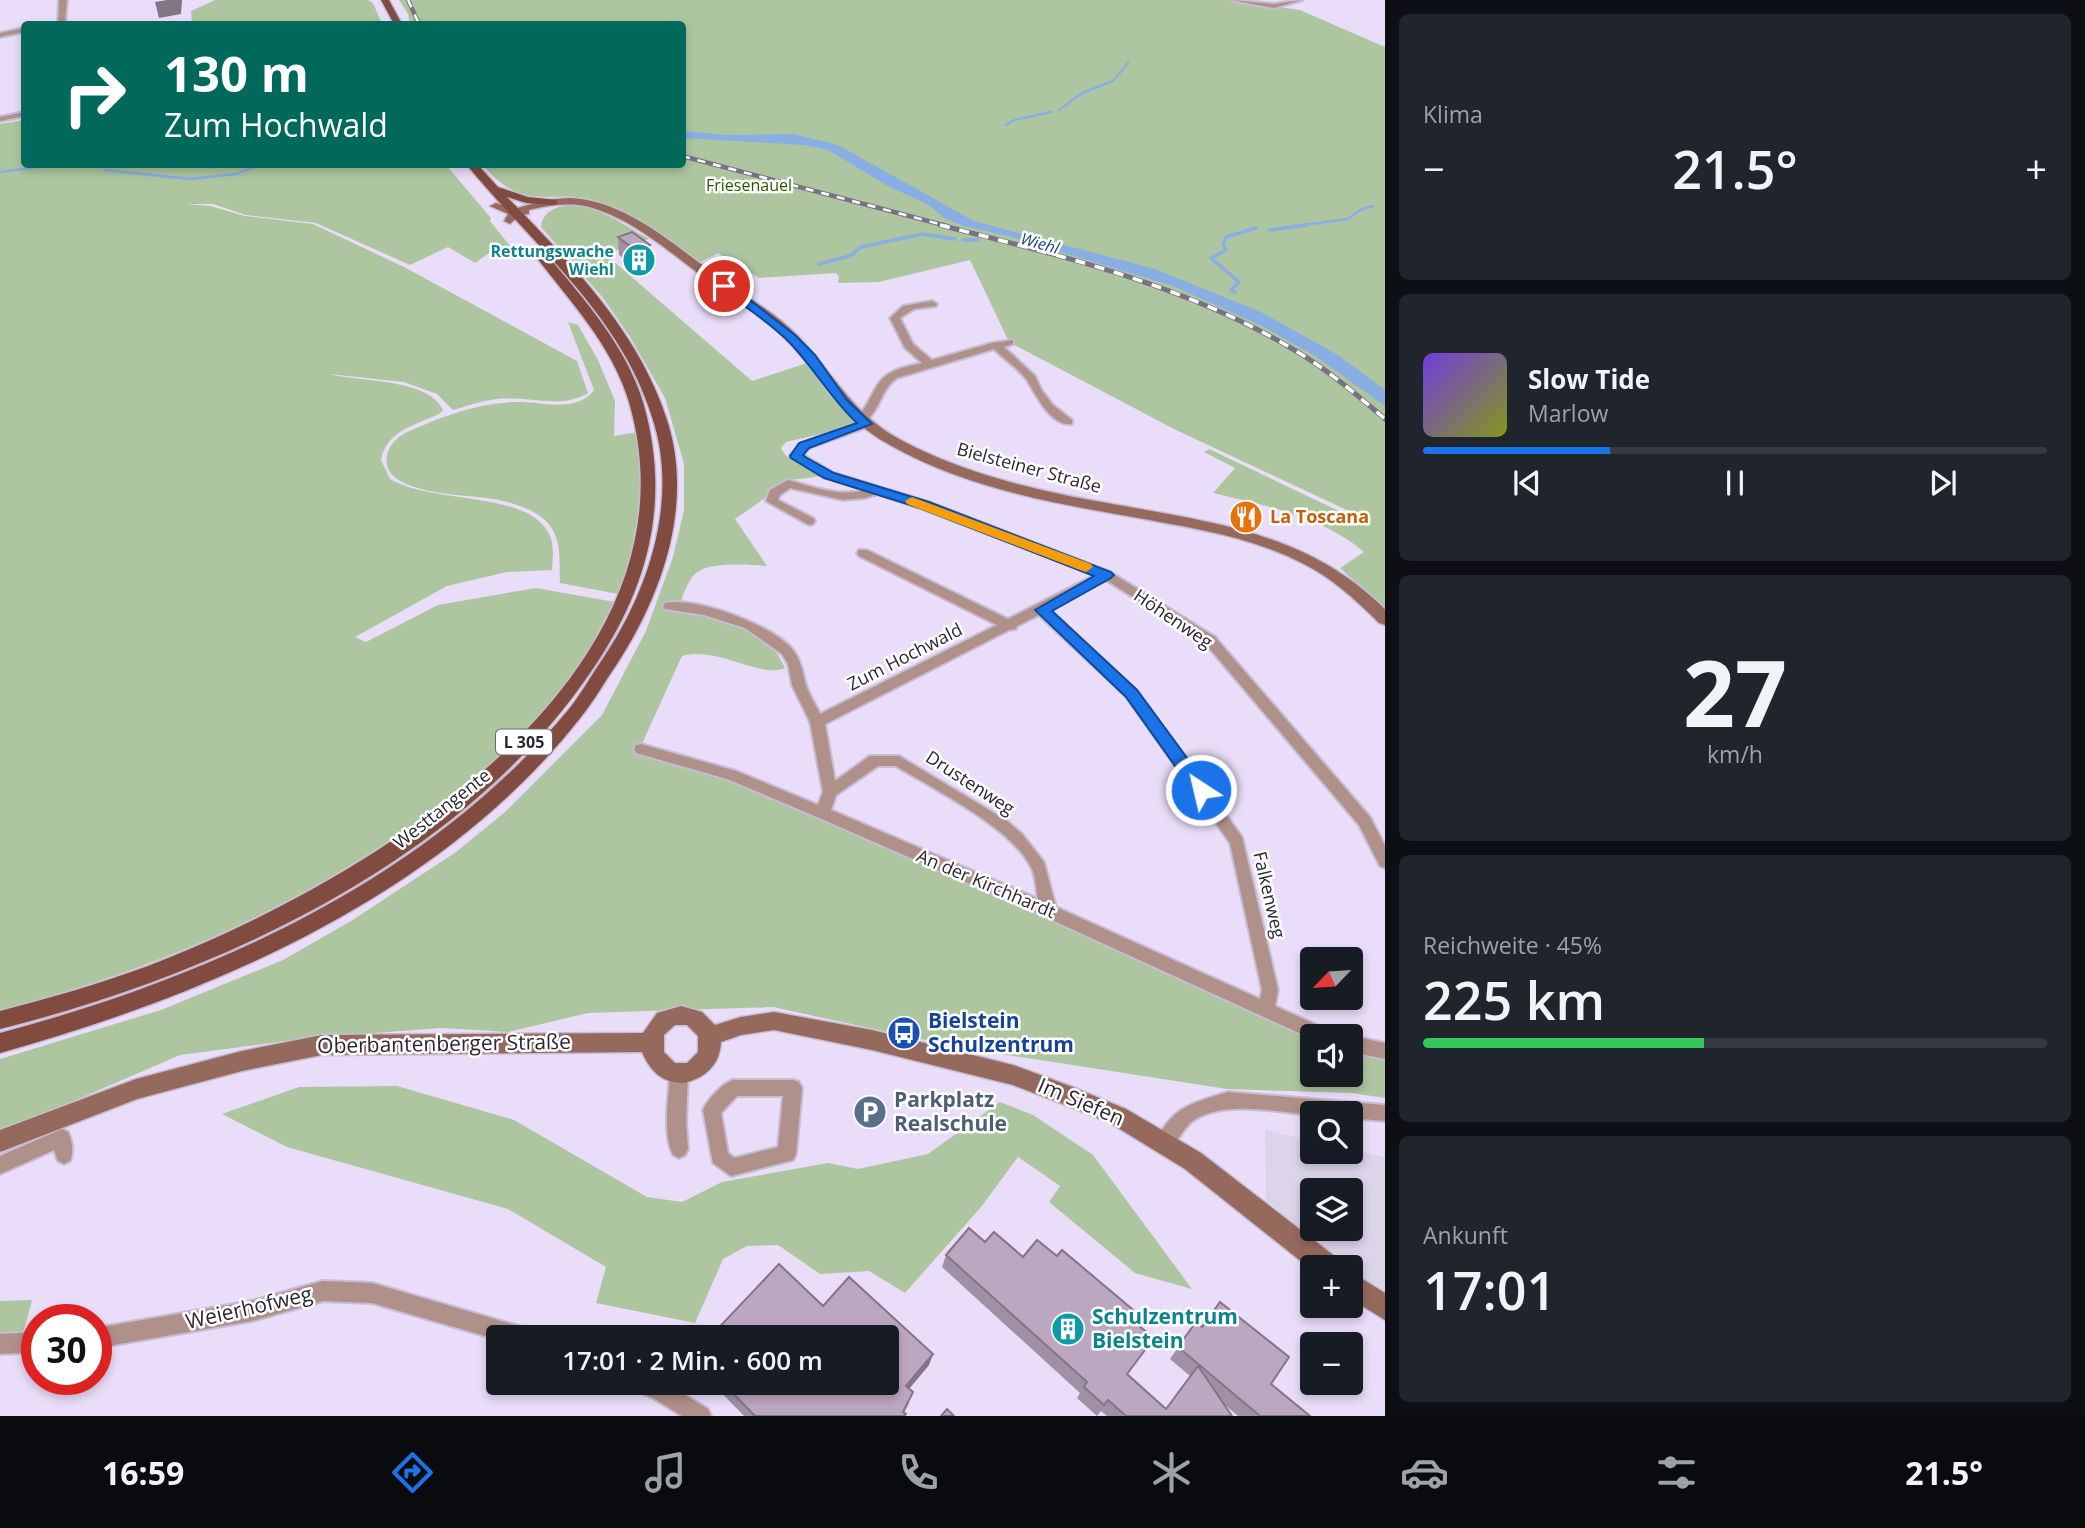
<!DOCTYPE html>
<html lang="de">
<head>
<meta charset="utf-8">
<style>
  :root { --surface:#171b24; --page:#20242c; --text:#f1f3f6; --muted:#9ea1a6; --line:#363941; --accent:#1a73e8 }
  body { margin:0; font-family:"Open Sans",sans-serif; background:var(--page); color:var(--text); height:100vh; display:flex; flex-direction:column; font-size:26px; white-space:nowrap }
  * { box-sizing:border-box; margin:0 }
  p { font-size:23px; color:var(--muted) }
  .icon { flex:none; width:38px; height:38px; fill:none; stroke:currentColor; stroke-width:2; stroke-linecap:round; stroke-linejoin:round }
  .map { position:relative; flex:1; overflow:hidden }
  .details { display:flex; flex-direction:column; gap:14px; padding:14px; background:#0d0f14; width:700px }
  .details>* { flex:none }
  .top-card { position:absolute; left:21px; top:21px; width:665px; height:147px; border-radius:7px; box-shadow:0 4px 10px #0003; background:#00695c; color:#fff; overflow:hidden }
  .needle { width:46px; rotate:245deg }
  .tools { position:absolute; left:1300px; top:947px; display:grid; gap:14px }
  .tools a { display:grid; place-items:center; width:63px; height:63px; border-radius:7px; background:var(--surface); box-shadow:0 4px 10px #0003; font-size:35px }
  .speed { position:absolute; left:21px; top:1304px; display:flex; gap:14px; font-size:35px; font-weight:700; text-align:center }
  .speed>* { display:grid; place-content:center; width:91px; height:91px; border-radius:50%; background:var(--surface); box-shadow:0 4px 10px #0003; line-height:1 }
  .speed .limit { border:10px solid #d22; background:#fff; color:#111 }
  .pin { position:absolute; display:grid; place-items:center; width:60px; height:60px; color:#fff; margin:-30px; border:4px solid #fff; border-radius:50%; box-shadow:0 2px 7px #0007 }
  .me { position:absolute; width:77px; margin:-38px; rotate:325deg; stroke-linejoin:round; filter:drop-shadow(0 0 5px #0008) }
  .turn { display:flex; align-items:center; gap:24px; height:147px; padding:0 28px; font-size:32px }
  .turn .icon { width:91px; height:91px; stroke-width:2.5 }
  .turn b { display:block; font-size:49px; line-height:60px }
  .big { font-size:52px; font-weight:600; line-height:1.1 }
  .details .tile { flex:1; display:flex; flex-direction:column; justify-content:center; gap:10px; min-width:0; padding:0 24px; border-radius:10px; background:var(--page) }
  .details .dial { align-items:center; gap:0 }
  .dial b { font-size:91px; line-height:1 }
  .song { display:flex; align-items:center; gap:21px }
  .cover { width:84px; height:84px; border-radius:10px; background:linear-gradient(135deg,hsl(260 70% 55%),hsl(70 70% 35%)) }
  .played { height:7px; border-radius:4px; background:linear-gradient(90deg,var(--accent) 30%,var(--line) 30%) }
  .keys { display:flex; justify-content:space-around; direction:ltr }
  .heat { display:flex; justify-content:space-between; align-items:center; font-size:38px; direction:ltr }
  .charge { height:10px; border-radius:5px; background:linear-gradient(90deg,#34c759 45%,var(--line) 0) }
  .trip { position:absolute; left:486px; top:1325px; width:413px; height:70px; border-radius:7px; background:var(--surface); box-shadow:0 4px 10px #0003; font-weight:600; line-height:70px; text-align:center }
  .tab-bar { display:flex; height:112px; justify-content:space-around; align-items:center; background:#090b0e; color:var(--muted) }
  .tab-bar .icon { width:49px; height:49px }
  .tab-bar .active { color:var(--accent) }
  .tab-bar b { font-size:32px; color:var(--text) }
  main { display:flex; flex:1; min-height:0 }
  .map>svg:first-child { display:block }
  .commercial { fill:#dcd5ea; fill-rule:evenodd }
  .green { fill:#adc69f }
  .water { fill:#89aee4 }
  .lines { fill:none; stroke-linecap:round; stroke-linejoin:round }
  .stream-far1 { stroke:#89aee4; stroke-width:2.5 }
  .stream { stroke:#89aee4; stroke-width:3.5 }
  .minor-casing { stroke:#c7bcd5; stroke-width:4 }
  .secondary-casing { stroke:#c7bcd5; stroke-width:3 }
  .primary-casing { stroke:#c7bcd5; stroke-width:3 }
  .minor { fill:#b09189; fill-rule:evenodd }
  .secondary { fill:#96695d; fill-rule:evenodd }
  .primary { fill:#814c3f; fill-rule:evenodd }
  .rail-far1-casing { stroke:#797284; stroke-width:4.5 }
  .rail-casing { stroke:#797284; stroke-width:5 }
  .rail-far1 { stroke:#fff; stroke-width:2.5; stroke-dasharray:8; stroke-linecap:butt }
  .rail { stroke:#fff; stroke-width:3.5; stroke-dasharray:10; stroke-linecap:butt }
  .wall { fill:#a190a4 }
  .shaded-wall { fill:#837586 }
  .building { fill:#bba7bf; stroke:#837586; stroke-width:2 }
  .route { fill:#1a73e8; stroke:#114b97; stroke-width:2 }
  .slow { fill:#f59e0b }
  .labels { text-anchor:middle; stroke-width:5; stroke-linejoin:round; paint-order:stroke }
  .far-park-label { font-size:16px; fill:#2a5600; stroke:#fff }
  .far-water-label { font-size:16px; font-style:italic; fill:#134282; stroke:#fff }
  .far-culture-label { font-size:16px; font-weight:bold; fill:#0d838f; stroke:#fff; text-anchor:end }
  .shield { fill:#fff; stroke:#6b6870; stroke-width:2 }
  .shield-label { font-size:16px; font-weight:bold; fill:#2b2732 }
  .street-label { font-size:18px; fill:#2b2732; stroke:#fff }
  .food-label { font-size:18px; font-weight:bold; fill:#c56008; stroke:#fff; text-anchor:start }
  .near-transit-label { font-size:21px; font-weight:bold; fill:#164399; stroke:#fff; text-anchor:start }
  .near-street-label { font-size:21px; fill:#2b2732; stroke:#fff }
  .near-service-label { font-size:21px; font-weight:bold; fill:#4e5e75; stroke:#fff; text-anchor:start }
  .near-culture-label { font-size:21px; font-weight:bold; fill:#0d838f; stroke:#fff; text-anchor:start }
</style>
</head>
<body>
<main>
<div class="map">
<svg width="1385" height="1416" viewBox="0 0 1385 1416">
  <rect width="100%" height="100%" fill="#e9ddf9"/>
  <path class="commercial" d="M1265,1130L1312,1141V1152H1351V1149L1385,1157V1300L1351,1271V1267H1346L1266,1200ZM1312,1190H1351V1228H1312Z"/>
  <path class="green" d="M215,0H368L373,3L382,24H192L191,11Z
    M399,0H1230L1300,10L1385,47V609L1340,568L1364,552C1322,516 1266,506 1213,493L1235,468L1204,452L1209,449L1345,514L1351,512L1174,429L1009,342L970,260L879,282L838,283L839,276L836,273L759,278L718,253L700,262C669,243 639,220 606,205C558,182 527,219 483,165L682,164V24H410L408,14Z
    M24,120V164L446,165L491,218L490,221L514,251L496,248L475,263L448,247L410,265L316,223L246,215L213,204H186L210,206L245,216L313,224L406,268L577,361L588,393C561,410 526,395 496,399C481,401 467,406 453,410L437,394L404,382L329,374C358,382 429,378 443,410L439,414C415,425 386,431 381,460L390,479C429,503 522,492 546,529C555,541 553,556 552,570L507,572L447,586L355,637L366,642L438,605L536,588L615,602C600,627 587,656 569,680C525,739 466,788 405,830C279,916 148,972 0,1010V124Z
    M573,205C602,208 624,225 649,239L605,254L752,381L807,363L827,392L856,423L855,426L786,442L781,448L785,455L823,476L791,480L735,519L767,566C750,565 711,561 696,573C687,581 683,596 679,607C725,618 763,620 785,668C759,679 719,646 682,656L640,748L738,779L1312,1036V1074H1351V1051L1385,1057V1098L1352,1093L1227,1089L962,1048L773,1007L588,1013L508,1032L441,1028L308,1038L180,1055L0,1133V1059L161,1010L283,960L351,921L456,852L505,812L602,715L646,631L673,557L684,510V464L665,398L630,337L603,298L541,227C543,210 558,206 573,205Z
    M568,322L578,325L598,360L615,401L614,436L638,432L644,485L626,579L618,594L560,583C559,560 563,536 544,519C531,508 510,502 494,499C471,494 378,496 387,455C391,441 400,435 412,430C446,415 481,402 519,402C543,402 577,413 594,390Z
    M397,1086L514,1120L647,1197L682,1202L722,1182L828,1163L858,1169L928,1154L1000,1102L1033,1115L1093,1155L1192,1289L1135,1273L1049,1202L1060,1186L1018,1157L981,1207L905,1293L869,1271L820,1274L778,1245L747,1246L723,1259L695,1323L596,1303L606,1267L508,1209L287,1147L222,1114L299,1087Z
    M32,1300L24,1330L0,1336V1301Z"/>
  <path class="water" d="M683,131L727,135L794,134L838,145L974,221L1155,269L1261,312L1338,355L1385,390V406L1315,356L1262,326L1173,286L1008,236L964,226L944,218L929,205L886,185L828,150L804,145L683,138Z"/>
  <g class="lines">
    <path class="stream-far1" d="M1059,110L1082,93L1113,81L1128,63
      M1006,125L1015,120L1051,112
      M104,170L191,179L236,174L262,164
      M0,172L52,165L67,167
      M1295,226L1348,219L1360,210L1373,206"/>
    <path class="stream" d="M1269,230L1307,225
      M963,240H978
      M819,264L850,256L861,247L922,234L955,239
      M1235,292L1231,290L1239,282L1211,258L1226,250L1223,244L1226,237L1256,228"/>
    <defs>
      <path id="minor" d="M59,0H67L65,24H58Z
        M1231,0L1274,4L1302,0L1274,8Z
        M24,28V32L0,37V33Z
        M24,112V116L0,121V117Z
        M932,301L937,304L936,306L914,309L900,318L913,344L932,360L992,343L1013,340V344L1004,347L1035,376L1042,391L1053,405L1072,420V424C1051,427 1036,395 1027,380C1019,369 1004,359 994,349L897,378C883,387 881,405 870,417V426L808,448L803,455L833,473L928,502L1110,572L1215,637L1370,817L1385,846V868L1380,866L1359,825L1205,643L1106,580L1049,609L1136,690L1242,837L1278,990L1275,1006L1330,1031L1333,1036H1312V1039L1043,916L817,817L727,779L636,753L634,749L636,745L641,744L736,771L818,805L823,792L810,722L792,685L788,664L782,654L745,628L704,615L665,609L663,606L665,603C695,596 775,626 793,650C802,662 802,672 806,685C809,695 816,705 820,714L997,625L859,556L857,553L859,550H867L1008,619L1095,575L920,508L878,494L865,498L843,500L790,488L780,495L778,500L813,518L815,521L813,524L809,525L766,501L770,490L788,480C813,487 839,497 866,490L825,477L790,456L800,444L860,422L858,416C867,407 870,397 877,386C886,370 905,367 922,363L905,348L890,318L903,306ZM1039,615L1126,696L1230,843L1262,990L1260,999L1056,907L1044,862L1022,834L1007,821L899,756H870L835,781L825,724L1009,630L1016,629L1017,626ZM878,766H896C935,790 1011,827 1031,867C1036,876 1036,890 1038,899L831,810L836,795Z
        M1351,1036L1385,1043V1059L1351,1052Z
        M679,1064L685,1066L688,1072L686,1122L688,1149L685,1155L679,1158L673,1155C662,1132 669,1097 670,1072L673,1066Z
        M733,1080H793L799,1082L802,1088L796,1154L793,1160L731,1176L713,1163L703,1110C708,1099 722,1084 733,1080ZM737,1096H783L778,1147L734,1158L728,1153L721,1113Z
        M1228,1092L1385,1105V1121L1351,1118V1113H1312V1115C1278,1112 1224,1100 1194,1120C1182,1128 1177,1146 1165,1151L1159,1148L1156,1142C1172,1106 1193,1103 1228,1092Z
        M62,1129L68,1132C72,1141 74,1152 70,1161L64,1164L58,1161L54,1150L0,1174V1156Z
        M323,1281L372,1283L522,1327L529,1330L532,1337H499V1340L372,1303L323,1301L252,1321L96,1348V1328L252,1301Z
        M37,1332V1352L0,1354V1334Z
        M628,1382H664L708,1409L711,1416H682L653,1398L631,1389Z"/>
      <path id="secondary" d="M569,198C627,200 676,247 721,279C747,297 775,313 798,336C834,374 852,414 901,440C970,477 1048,493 1124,506C1223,524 1311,536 1385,609V625L1379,623C1355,599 1331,577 1300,562C1246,535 1186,527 1127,516C1046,502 962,486 890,445C841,419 824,378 787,340C765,317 737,301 711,283C673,255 632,217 585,206C568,203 550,205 533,209L529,210V214L520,215L510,224L504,221L508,214L490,206L496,203L514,209L545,200Z
        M681,1006L702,1012L715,1025L741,1017L774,1012L872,1030L1013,1065L1070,1086L1126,1109L1201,1153L1337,1258L1340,1267H1312V1270L1185,1169L1110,1123L1063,1104L1013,1085L872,1050L774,1030L741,1035L721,1042C720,1065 705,1078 684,1083C662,1083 650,1071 642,1052L322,1055L242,1071L137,1099L0,1152V1130L136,1079L242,1051L322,1035L643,1033L657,1013ZM675,1025H687L698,1036V1052L687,1063H675L664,1052V1035Z
        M1351,1272L1385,1293V1320L1351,1299Z"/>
      <path id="primary" d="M381,0H389L402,24H394Z
        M466,164H477L498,187L528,197L557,200V204L553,205L526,203L507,197C571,263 638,330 667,420C694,503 663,593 617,664C605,681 594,701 581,717C442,895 212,994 0,1053V1033C210,977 427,881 569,709C581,694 591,676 602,660C648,592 679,502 653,420C621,314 534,247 466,164Z
        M543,254L547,255C584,299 626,346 643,402C672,502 648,590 590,673C461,862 216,975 0,1029V1011C50,998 99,984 148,966C362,884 709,679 629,402C612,345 571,303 537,258Z"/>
    </defs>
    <use href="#minor" class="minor-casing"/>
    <use href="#secondary" class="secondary-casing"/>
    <use href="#primary" class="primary-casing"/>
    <use href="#minor" class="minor"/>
    <use href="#secondary" class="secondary"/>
    <use href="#primary" class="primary"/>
    <defs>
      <path id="rail-far1" d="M408,0L419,24
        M682,156L947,226"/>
      <path id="rail" d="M940,225C1062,256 1187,285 1296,351C1328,370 1357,395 1385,419"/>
    </defs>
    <use href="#rail-far1" class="rail-far1-casing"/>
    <use href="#rail" class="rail-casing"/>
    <use href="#rail-far1" class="rail-far1"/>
    <use href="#rail" class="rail"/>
  </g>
  <path class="wall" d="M632,232L650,263L636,268L619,255L618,237Z
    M985,1242L1023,1257L1138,1314L1134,1321L1146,1350L1127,1375L1166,1409L1190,1376L1170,1359L1196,1322L1310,1416H1238L1224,1404L1232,1416H1107L1101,1411L1097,1416L1077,1398L1080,1393L942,1267L946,1255Z
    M823,1306L929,1365L909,1389V1403L904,1413L905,1416H744L711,1382H887Z"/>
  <path class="shaded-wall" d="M167,0H182L181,14L159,18L155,2Z
    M650,245V263L636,268L635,250Z
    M933,1354L929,1365L902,1397L906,1386Z"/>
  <path class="building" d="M632,232L650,245L635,250L618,237Z
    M969,1228L985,1242L994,1232L1023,1257L1037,1240L1057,1256L1062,1250L1138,1314L1133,1321L1154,1338L1127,1374L1166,1409L1198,1366L1232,1416H1126L1108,1400L1104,1405L1084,1387L1087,1382L946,1255Z
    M779,1264L823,1306L849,1277L933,1354L906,1386L913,1392L903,1412L906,1414L904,1416H755L722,1382H887V1337H710Z
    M1220,1302L1289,1357L1271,1384L1310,1416H1260L1178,1347L1196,1322L1202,1327Z
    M947,1409L954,1416H941Z"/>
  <path class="route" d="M720,283H728L795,335L815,355L847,400L872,424L809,448L803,455L807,458L834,473L929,502L1111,572L1114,575L1111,578L1052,611L1137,690L1207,785L1210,790L1207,794H1195L1126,697L1035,610L1094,576L920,508L824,478L791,458L790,456L799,443L857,423C831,399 814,368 790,343C770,322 743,306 720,288Z"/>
  <path class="slow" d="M912,497L1091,564L1093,567L1086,572L1080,570L907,504L905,501Z"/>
  <defs>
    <symbol id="building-disc" viewBox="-11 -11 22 22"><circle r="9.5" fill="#0f9aa8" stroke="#fff"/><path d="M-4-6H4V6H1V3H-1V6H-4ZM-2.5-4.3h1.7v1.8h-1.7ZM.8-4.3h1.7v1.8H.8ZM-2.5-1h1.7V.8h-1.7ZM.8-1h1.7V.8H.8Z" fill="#fff"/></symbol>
    <symbol id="restaurant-disc" viewBox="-11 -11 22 22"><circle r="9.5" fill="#e8710a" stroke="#fff"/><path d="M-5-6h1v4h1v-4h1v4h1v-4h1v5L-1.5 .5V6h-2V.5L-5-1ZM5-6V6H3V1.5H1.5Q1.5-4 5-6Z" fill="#fff"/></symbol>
    <symbol id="bus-disc" viewBox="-11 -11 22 22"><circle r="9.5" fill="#1a4fb4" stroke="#fff"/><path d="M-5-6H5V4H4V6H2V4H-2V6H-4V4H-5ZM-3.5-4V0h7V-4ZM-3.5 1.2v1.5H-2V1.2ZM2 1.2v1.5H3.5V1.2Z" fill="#fff"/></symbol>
    <symbol id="parking-disc" viewBox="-11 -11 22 22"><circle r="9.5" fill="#5c6f8a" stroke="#fff"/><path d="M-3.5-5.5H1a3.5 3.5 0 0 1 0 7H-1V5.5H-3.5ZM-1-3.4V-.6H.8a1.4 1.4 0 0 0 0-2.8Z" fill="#fff"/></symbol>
  </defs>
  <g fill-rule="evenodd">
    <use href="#building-disc" x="620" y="241" width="38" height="38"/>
    <use href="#restaurant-disc" x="1227" y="498" width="38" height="38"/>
    <use href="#bus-disc" x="885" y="1014" width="38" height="38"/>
    <use href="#parking-disc" x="851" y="1093" width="38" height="38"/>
    <use href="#building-disc" x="1049" y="1310" width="38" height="38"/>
  </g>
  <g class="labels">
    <g class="far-park-label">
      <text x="749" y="191">Friesenauel</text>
    </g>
    <g class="far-water-label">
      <text transform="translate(1040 243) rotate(16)" y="6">Wiehl</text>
    </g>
    <g class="far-culture-label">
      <text x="614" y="257">Rettungswache<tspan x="614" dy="18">Wiehl</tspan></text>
    </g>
    <rect class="shield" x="496" y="729.5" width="56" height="25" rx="5"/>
    <g class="shield-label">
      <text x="524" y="748">L 305</text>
    </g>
    <g class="street-label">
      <text transform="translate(1029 468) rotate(15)" y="6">Bielsteiner Straße</text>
      <text transform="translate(1173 619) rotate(34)" y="6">Höhenweg</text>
      <text transform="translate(905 657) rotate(-27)" y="6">Zum Hochwald</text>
      <text transform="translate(970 783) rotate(33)" y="6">Drustenweg</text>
      <text transform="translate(442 809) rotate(-38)" y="6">Westtangente</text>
      <text transform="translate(986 884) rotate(23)" y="6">An der Kirchhardt</text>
      <text transform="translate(1269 895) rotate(77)" y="6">Falkenweg</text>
    </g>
    <g class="food-label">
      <text x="1270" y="523">La Toscana</text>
    </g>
    <g class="near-transit-label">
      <text x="928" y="1028">Bielstein<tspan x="928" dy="24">Schulzentrum</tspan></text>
    </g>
    <g class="near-street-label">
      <text transform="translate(444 1044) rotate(-1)" y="7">Oberbantenberger Straße</text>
      <text transform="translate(1081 1102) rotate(23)" y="7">Im Siefen</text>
      <text transform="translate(249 1308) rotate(-13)" y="7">Weierhofweg</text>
    </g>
    <g class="near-service-label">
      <text x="894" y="1107">Parkplatz<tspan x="894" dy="24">Realschule</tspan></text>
    </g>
    <g class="near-culture-label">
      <text x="1092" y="1324">Schulzentrum<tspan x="1092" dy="24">Bielstein</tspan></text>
    </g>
  </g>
</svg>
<div class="tools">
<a><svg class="needle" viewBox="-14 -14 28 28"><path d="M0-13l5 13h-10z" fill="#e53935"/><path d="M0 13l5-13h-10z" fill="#9ea1a6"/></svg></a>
<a><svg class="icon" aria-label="sound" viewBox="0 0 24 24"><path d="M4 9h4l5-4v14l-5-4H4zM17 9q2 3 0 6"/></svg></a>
<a><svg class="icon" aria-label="search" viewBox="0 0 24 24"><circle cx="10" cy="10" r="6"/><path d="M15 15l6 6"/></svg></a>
<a><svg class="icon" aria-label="layers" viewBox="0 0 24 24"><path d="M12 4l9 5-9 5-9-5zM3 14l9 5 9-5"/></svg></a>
<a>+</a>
<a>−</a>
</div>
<div class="speed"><div class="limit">30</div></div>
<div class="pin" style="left:724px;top:286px;background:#d93025"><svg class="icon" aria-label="arrive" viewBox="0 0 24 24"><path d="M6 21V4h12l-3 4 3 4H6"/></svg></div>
<svg class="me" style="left:1201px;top:790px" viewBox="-20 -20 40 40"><circle r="17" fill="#1a73e8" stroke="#fff" stroke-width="3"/><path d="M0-11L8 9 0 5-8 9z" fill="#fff"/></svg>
<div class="trip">17:01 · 2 Min. · 600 m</div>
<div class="top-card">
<div class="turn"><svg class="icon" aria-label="right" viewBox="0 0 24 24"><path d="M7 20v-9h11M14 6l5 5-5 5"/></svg><div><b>130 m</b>Zum Hochwald</div></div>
</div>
</div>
<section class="details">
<div class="tile"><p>Klima</p>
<div class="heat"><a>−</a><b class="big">21.5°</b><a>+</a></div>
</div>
<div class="tile">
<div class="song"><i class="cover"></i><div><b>Slow Tide</b><p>Marlow</p></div></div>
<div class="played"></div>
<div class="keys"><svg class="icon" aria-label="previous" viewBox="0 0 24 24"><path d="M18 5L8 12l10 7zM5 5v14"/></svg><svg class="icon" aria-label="pause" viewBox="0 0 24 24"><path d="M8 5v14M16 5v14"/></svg><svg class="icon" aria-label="next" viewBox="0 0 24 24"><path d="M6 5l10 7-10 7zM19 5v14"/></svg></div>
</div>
<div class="tile dial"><b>27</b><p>km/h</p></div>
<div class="tile"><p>Reichweite · 45%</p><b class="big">225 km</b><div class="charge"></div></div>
<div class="tile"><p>Ankunft</p><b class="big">17:01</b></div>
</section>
</main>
<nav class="tab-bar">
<b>16:59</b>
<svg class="icon active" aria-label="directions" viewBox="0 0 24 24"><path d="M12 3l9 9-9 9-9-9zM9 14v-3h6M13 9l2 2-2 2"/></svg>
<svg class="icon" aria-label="music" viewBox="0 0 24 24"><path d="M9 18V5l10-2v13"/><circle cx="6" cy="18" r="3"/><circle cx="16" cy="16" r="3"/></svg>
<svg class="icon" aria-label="phone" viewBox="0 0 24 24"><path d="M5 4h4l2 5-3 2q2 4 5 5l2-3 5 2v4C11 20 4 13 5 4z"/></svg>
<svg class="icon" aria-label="climate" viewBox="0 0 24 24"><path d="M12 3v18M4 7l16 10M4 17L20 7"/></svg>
<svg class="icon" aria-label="car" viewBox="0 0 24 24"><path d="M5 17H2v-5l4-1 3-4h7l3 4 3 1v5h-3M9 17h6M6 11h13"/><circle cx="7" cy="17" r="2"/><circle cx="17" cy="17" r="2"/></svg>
<svg class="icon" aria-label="filters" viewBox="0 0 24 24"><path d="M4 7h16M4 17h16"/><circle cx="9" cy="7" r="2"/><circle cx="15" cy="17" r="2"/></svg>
<b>21.5°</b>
</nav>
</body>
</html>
